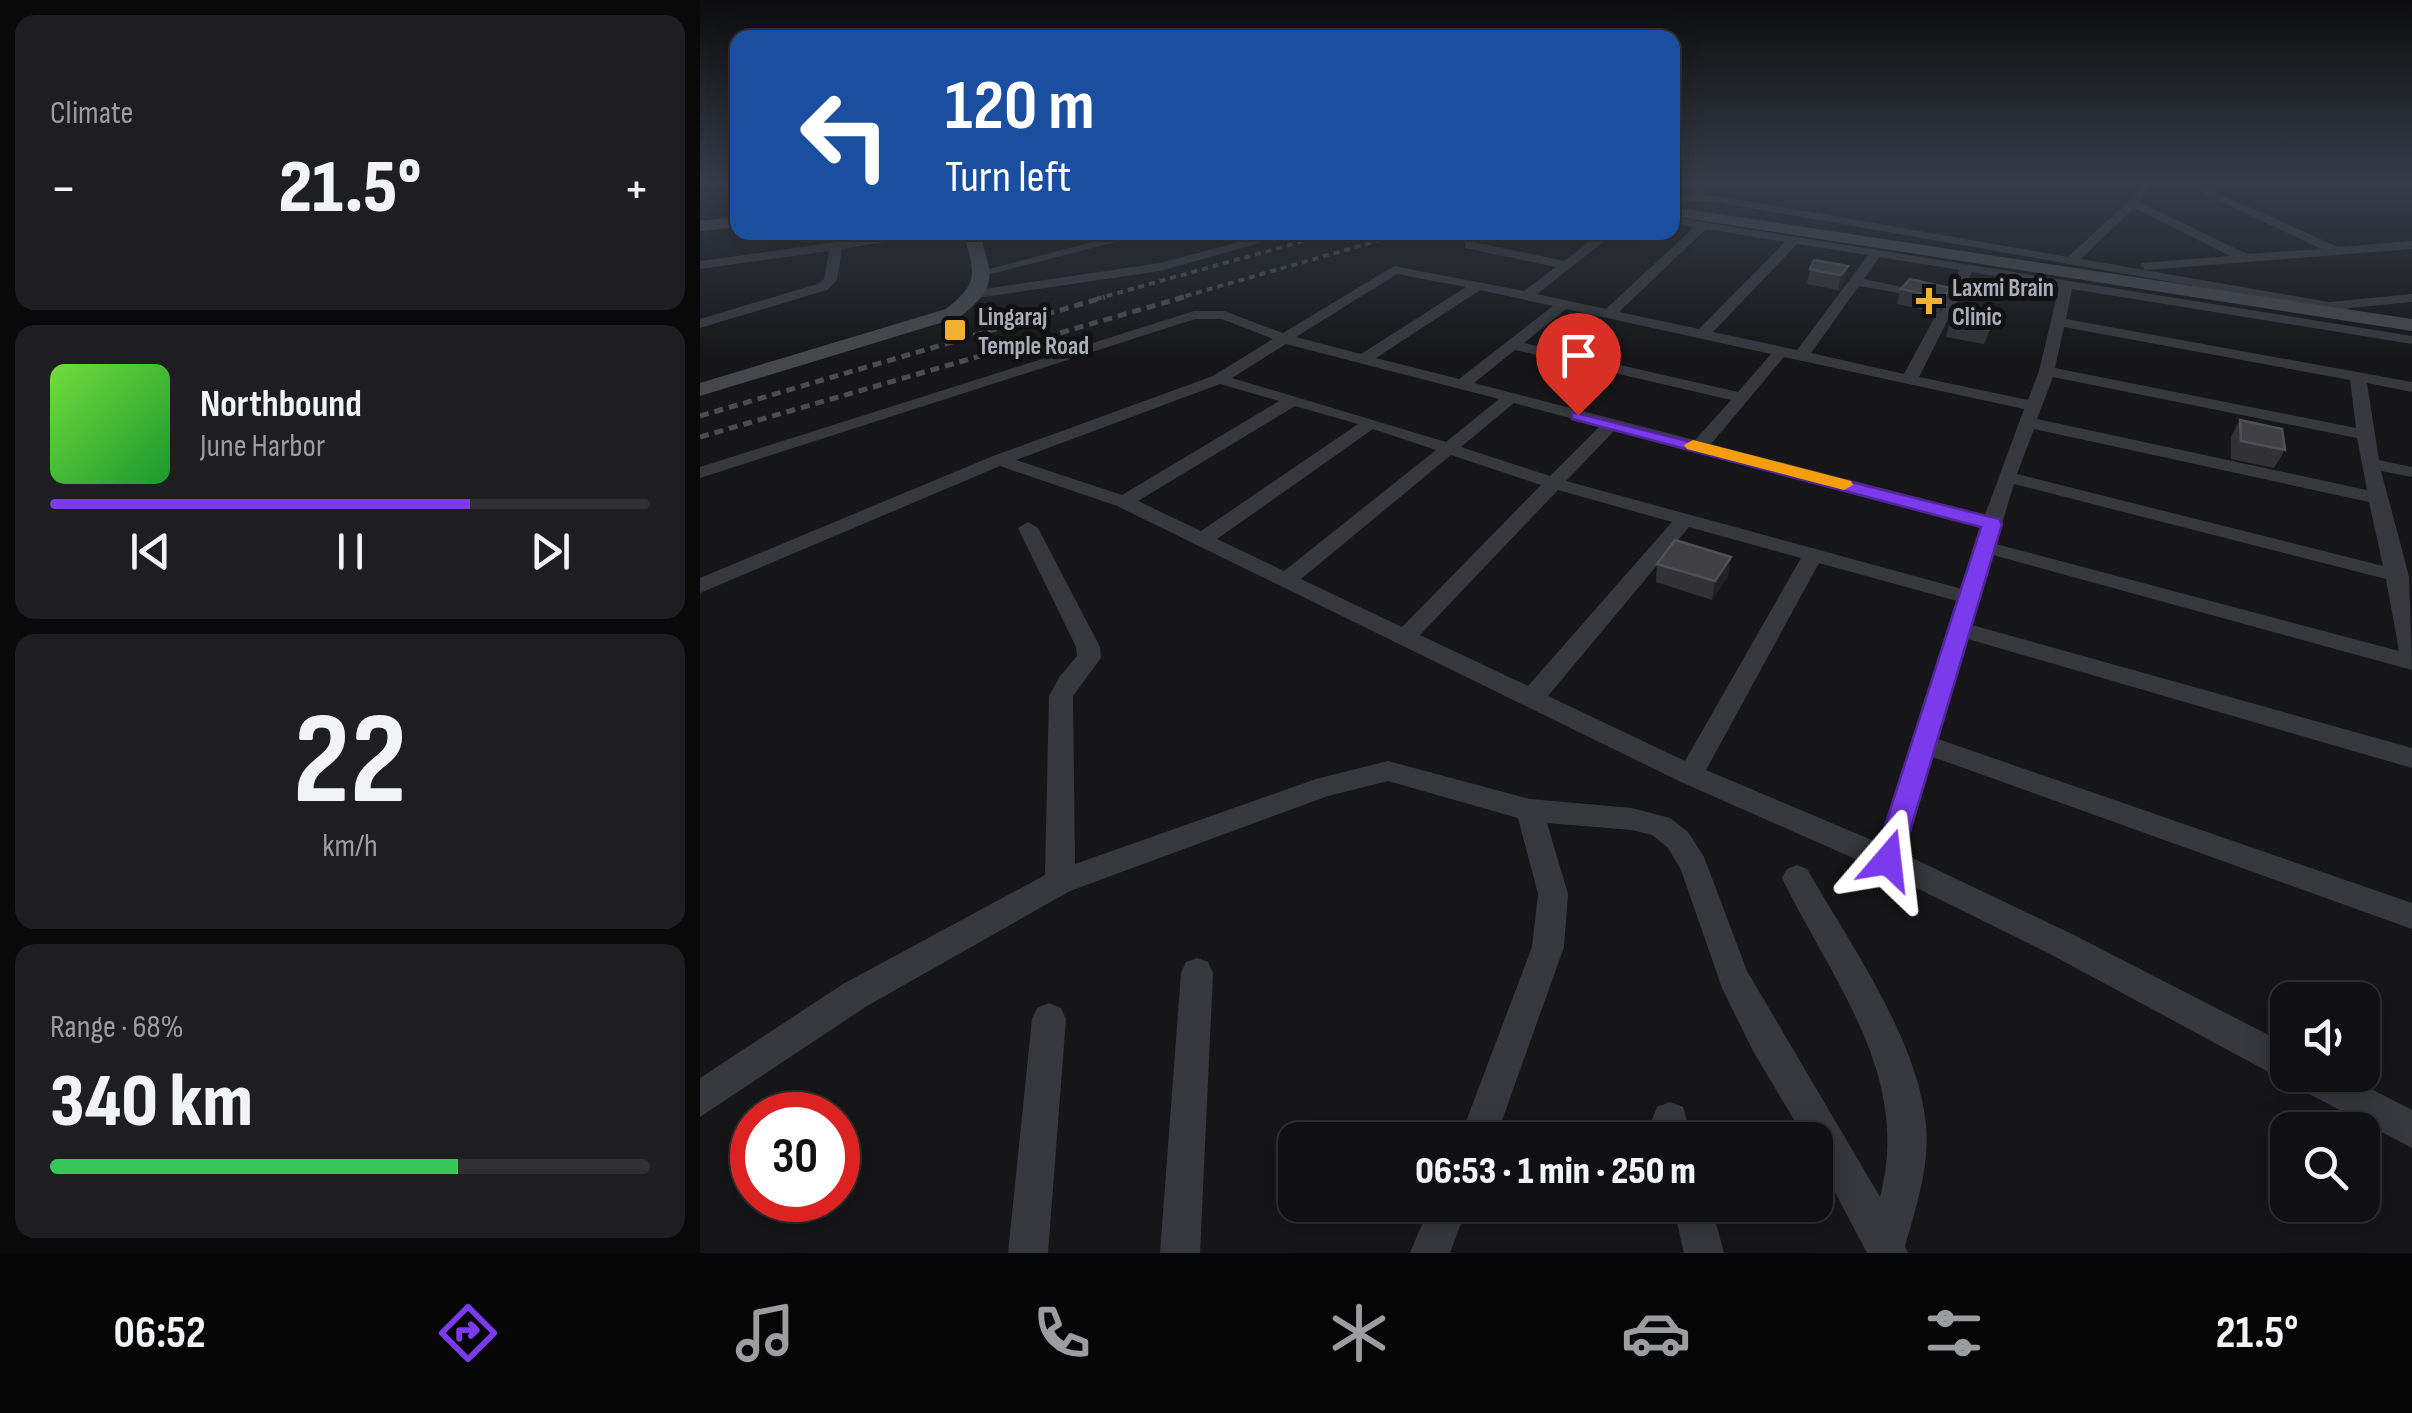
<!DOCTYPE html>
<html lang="en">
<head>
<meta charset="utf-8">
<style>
  :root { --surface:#101012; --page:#1e1e20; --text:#f1f3f6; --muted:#9c9d9f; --line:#303032; --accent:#7c3aed }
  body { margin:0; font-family:"Sofia Sans Condensed",sans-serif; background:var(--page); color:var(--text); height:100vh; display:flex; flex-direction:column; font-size:38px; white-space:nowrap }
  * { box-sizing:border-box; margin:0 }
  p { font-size:32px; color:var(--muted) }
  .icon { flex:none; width:55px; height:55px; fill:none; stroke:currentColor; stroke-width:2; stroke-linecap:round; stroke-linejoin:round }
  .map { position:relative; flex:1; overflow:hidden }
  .sheet { display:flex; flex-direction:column; gap:15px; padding:15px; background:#09090a; width:700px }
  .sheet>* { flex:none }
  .top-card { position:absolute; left:30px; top:30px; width:950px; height:210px; border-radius:20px; box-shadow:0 5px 25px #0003,0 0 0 2px var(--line); background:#1a4fa0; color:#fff; overflow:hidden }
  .fabs { position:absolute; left:1570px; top:982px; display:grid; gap:20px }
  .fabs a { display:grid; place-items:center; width:110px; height:110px; border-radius:20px; background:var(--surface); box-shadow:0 5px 25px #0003,0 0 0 2px var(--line); font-size:50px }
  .speed { position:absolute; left:30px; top:1092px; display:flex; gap:20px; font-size:50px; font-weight:700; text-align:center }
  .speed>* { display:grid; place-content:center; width:130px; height:130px; border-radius:50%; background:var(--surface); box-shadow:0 5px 25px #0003,0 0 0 2px var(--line); line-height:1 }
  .speed .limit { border:15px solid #d22; background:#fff; color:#111 }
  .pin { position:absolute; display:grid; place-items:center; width:85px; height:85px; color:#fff; margin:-102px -42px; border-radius:50% 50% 50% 0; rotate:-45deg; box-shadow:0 0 10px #0007 }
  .pin .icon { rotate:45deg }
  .me { position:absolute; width:110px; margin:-55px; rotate:17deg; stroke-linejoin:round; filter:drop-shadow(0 0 8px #0008) }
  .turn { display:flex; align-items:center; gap:35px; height:210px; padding:0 50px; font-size:45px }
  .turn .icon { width:130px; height:130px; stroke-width:2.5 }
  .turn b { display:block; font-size:70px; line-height:85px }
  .big { font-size:75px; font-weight:800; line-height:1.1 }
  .sheet .card { flex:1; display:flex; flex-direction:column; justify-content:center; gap:15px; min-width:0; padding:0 35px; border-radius:20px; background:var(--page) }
  .sheet .dial { align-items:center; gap:0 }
  .dial b { font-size:130px; line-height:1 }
  .song { display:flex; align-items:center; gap:30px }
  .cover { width:120px; height:120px; border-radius:15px; background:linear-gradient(135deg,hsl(100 70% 55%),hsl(130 70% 35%)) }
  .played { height:10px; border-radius:5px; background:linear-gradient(90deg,var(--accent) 70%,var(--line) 70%) }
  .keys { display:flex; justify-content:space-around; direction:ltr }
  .heat { display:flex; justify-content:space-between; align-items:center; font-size:55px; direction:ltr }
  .charge { height:15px; border-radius:8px; background:linear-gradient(90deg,#34c759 68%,var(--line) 0) }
  .trip { position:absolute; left:578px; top:1122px; width:555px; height:100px; border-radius:20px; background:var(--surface); box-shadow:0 5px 25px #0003,0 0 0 2px var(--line); font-weight:800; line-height:100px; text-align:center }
  .tabs { display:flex; height:160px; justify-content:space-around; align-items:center; background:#060607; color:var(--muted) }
  .tabs .icon { width:70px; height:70px }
  .tabs .active { color:var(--accent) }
  .tabs b { font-size:45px; color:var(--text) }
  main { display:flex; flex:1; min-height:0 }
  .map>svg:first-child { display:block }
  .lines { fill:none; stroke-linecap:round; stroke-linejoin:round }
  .street { fill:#37383d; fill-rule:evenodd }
  .secondary { fill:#45474d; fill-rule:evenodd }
  .rail-far1 { stroke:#4a4c52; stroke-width:4; stroke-dasharray:6 5; stroke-linecap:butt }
  .rail { stroke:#4a4c52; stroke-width:5; stroke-dasharray:9 6; stroke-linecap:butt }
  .wall { fill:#323236 }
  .shaded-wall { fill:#212124 }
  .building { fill:#3f3f44; stroke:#4f5156; stroke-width:2.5 }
  .route { fill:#7c3aed; stroke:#51269a; stroke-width:2.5 }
  .slow { fill:#f59e0b }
  .poi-dot { fill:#f2b134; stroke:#111113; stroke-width:4 }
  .labels { text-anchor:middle; stroke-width:10; stroke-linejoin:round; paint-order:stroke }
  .far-poi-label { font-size:25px; font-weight:bold; fill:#a8adb8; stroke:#111113; text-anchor:start }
</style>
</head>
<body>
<main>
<section class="sheet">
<div class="card"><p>Climate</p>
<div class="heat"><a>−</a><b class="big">21.5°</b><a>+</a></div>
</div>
<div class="card">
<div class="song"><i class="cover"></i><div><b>Northbound</b><p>June Harbor</p></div></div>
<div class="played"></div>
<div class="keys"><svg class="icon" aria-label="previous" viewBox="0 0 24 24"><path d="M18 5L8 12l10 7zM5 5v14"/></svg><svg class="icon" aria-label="pause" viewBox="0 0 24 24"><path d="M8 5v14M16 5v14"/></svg><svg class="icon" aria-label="next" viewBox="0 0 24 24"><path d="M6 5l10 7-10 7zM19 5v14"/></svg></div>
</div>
<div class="card dial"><b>22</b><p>km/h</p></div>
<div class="card"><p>Range · 68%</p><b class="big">340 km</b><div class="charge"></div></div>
</section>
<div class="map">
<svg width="1712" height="1253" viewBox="0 0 1712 1253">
  <rect width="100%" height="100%" fill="#161618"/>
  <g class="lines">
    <path class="street" d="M1443,182H1453L1439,202L1547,254L1621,249L1480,182H1493L1638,247L1712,241V249L1446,270L1440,266L1442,263L1530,256L1434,208L1381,259L1629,302L1712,294V302L1649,308L1642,312L1017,202L972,200V194L1017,196L1368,257L1429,201Z
      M972,217L1712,336V344L1372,289L1366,319L1712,382V392L1667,383L1679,460L1712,467V477L1681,471L1709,576L1712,670L1293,555L1272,625L1712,748V768L1268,639L1238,739L1712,903V929L1233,757L1204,854L1372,934L1588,1045V1075H1644L1712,1110V1148L1596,1087L1592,1079L1576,1076L1350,954L1178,869L981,782L417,506L300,466L0,593V578L293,456L513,376L573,339L522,319H495L0,478V467L494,311H524L583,333L694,266L824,291L856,267L765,248V242L769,241L864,261L902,232H916L837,294L906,309L994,227L972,223ZM1006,229L1085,242L999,329L919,312ZM1097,244L1168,255L1097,350L1013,332ZM1179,257L1260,270L1204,374L1111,353L1159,286L1232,299L1239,295L1164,279ZM1272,272L1359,287L1339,371L1328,400L1219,377ZM697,274L766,287L661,354L596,337ZM780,290L853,306L759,379L676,358ZM866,309L1071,354L1038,392L824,343ZM1364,327L1650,380L1656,428L1355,368ZM586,344L799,399L746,442L532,378ZM815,350L1031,400L995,440L774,383ZM1084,357L1324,409L1285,515L1011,444ZM1353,377L1657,438L1667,490L1337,419ZM520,384L579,401L422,495L316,460ZM814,403L900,426L850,476L761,447ZM595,406L658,424L501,531L438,501ZM673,429L736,450L584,571L517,539ZM1334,429L1669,502L1683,566L1317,474ZM915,430L1282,526L1262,589L866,481ZM751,455L841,485L702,627L601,579ZM1314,484L1686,579L1699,651L1296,544ZM858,490L972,522L828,686L720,635ZM989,527L1101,558L985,761L848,696ZM1119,563L1257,601L1179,843L1006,770Z
      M210,232H245L142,249L137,280L127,290L0,328V319L117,284L124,279L129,251L0,269V261Z
      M285,232H306L274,243L268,239Z
      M432,232H455L283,276L277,272Z
      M577,232H599L460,271L277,298L270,294L277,290L460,263Z
      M328,522L338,528L400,647L401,658L373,696L375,864L616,779L688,761L830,799L932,808L970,818L988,832L1004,857L1047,971L1180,1197C1212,1075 1133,983 1082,878L1087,869L1097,865L1107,869C1150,944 1218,1039 1226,1125C1230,1166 1216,1207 1205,1246L1208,1253H1167L1115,1154V1140H1106L1053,1051L1022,988L981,870L968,848L952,835L932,830L847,823L868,894L864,947L795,1140H759L832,947L838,894L818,818L688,781L628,796L370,891L167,1006L0,1117V1078L143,984L345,875L349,696L360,676L377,656L376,647L318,528Z
      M497,958L508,962L513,973L500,1253H460L481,973L486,962Z
      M349,1003L361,1008L366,1019L348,1253H308L332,1019L337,1008Z
      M970,1102L983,1107L993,1140H957L952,1120L957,1107Z
      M730,1205H768L750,1253H710Z
      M973,1205H1011L1024,1253H984Z"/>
    <path class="secondary" d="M972,207L1712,319V331L972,216Z
      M38,217V227L0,231V221Z
      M263,232H279C293,277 298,286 260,317L0,396V383L246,309C281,282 274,272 263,232Z"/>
    <path class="rail-far1" d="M396,299L636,232
      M475,299L708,232"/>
    <path class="rail" d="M0,416L405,297
      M0,437L484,297"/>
  </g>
  <path class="wall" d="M1148,266L1145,281L1138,290L1107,284L1110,269Z
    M1250,288L1246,303L1240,313L1197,304L1201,289Z
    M1295,318L1284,344L1246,337L1250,321Z
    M1540,420L1585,450L1574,468L1531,459V437Z
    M1031,557L1028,576L1012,600L956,582L957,564Z"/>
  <path class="shaded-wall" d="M1148,266L1145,281L1138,290L1141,275Z
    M1250,288L1246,303L1240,313L1244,298Z
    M1031,557L1028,576L1012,600L1015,581Z"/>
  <path class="building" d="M1114,260L1148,266L1141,275L1128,273L1110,269Z
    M1210,279L1250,288L1244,298L1201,289Z
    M1256,311L1295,318L1289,329L1250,321Z
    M1540,420L1582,429L1585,450L1541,441Z
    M975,540L1031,557L1015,581L957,564Z"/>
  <linearGradient id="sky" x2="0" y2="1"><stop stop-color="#0c0c0d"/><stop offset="0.51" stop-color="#363c48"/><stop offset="1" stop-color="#363c48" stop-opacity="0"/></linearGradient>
  <rect width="1712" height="357" fill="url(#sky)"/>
  <path class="route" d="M872,412L1299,519L1302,524L1199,868L1188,872L1178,868L1174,860L1281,527L872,419Z"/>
  <path class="slow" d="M993,440L1151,481L1153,485L1144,490L987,449L984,445Z"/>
  <g class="poi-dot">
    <path d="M1224 286h10v10h10v10h-10v10h-10v-10h-10v-10h10z"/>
    <rect x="243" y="318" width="24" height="24" rx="5"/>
  </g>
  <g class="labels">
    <g class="far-poi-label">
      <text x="1252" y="296">Laxmi Brain<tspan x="1252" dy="29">Clinic</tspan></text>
      <text x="278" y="325">Lingaraj<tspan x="278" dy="29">Temple Road</tspan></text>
    </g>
  </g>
</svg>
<div class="fabs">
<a><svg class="icon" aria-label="sound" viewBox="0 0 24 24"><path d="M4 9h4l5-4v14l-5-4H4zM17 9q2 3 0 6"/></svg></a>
<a><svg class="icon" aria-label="search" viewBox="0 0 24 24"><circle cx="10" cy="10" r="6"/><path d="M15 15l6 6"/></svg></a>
</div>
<div class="speed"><div class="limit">30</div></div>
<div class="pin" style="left:878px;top:415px;background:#d93025"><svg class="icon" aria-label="arrive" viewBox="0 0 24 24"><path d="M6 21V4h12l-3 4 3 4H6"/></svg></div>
<svg class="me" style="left:1188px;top:860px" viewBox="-20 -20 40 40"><path d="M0-17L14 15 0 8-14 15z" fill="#7c3aed" stroke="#fff" stroke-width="4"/></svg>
<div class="trip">06:53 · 1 min · 250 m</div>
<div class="top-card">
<div class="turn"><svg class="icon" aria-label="left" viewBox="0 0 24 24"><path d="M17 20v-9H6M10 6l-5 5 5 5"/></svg><div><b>120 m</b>Turn left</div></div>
</div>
</div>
</main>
<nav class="tabs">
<b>06:52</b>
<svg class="icon active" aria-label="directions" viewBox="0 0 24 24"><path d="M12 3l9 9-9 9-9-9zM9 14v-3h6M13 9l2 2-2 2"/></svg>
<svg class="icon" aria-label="music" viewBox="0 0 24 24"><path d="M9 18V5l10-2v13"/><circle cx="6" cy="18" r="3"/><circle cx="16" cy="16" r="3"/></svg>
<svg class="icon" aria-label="phone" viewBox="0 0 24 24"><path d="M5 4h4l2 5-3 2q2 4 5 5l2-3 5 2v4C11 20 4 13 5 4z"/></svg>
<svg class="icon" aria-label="climate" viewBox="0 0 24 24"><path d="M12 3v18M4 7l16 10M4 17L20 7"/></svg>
<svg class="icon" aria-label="car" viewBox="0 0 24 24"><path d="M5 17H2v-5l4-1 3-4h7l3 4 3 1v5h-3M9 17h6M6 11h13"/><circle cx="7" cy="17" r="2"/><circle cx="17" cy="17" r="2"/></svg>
<svg class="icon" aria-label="filters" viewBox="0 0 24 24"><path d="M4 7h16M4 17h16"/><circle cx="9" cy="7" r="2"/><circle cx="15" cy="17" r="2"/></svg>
<b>21.5°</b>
</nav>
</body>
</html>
